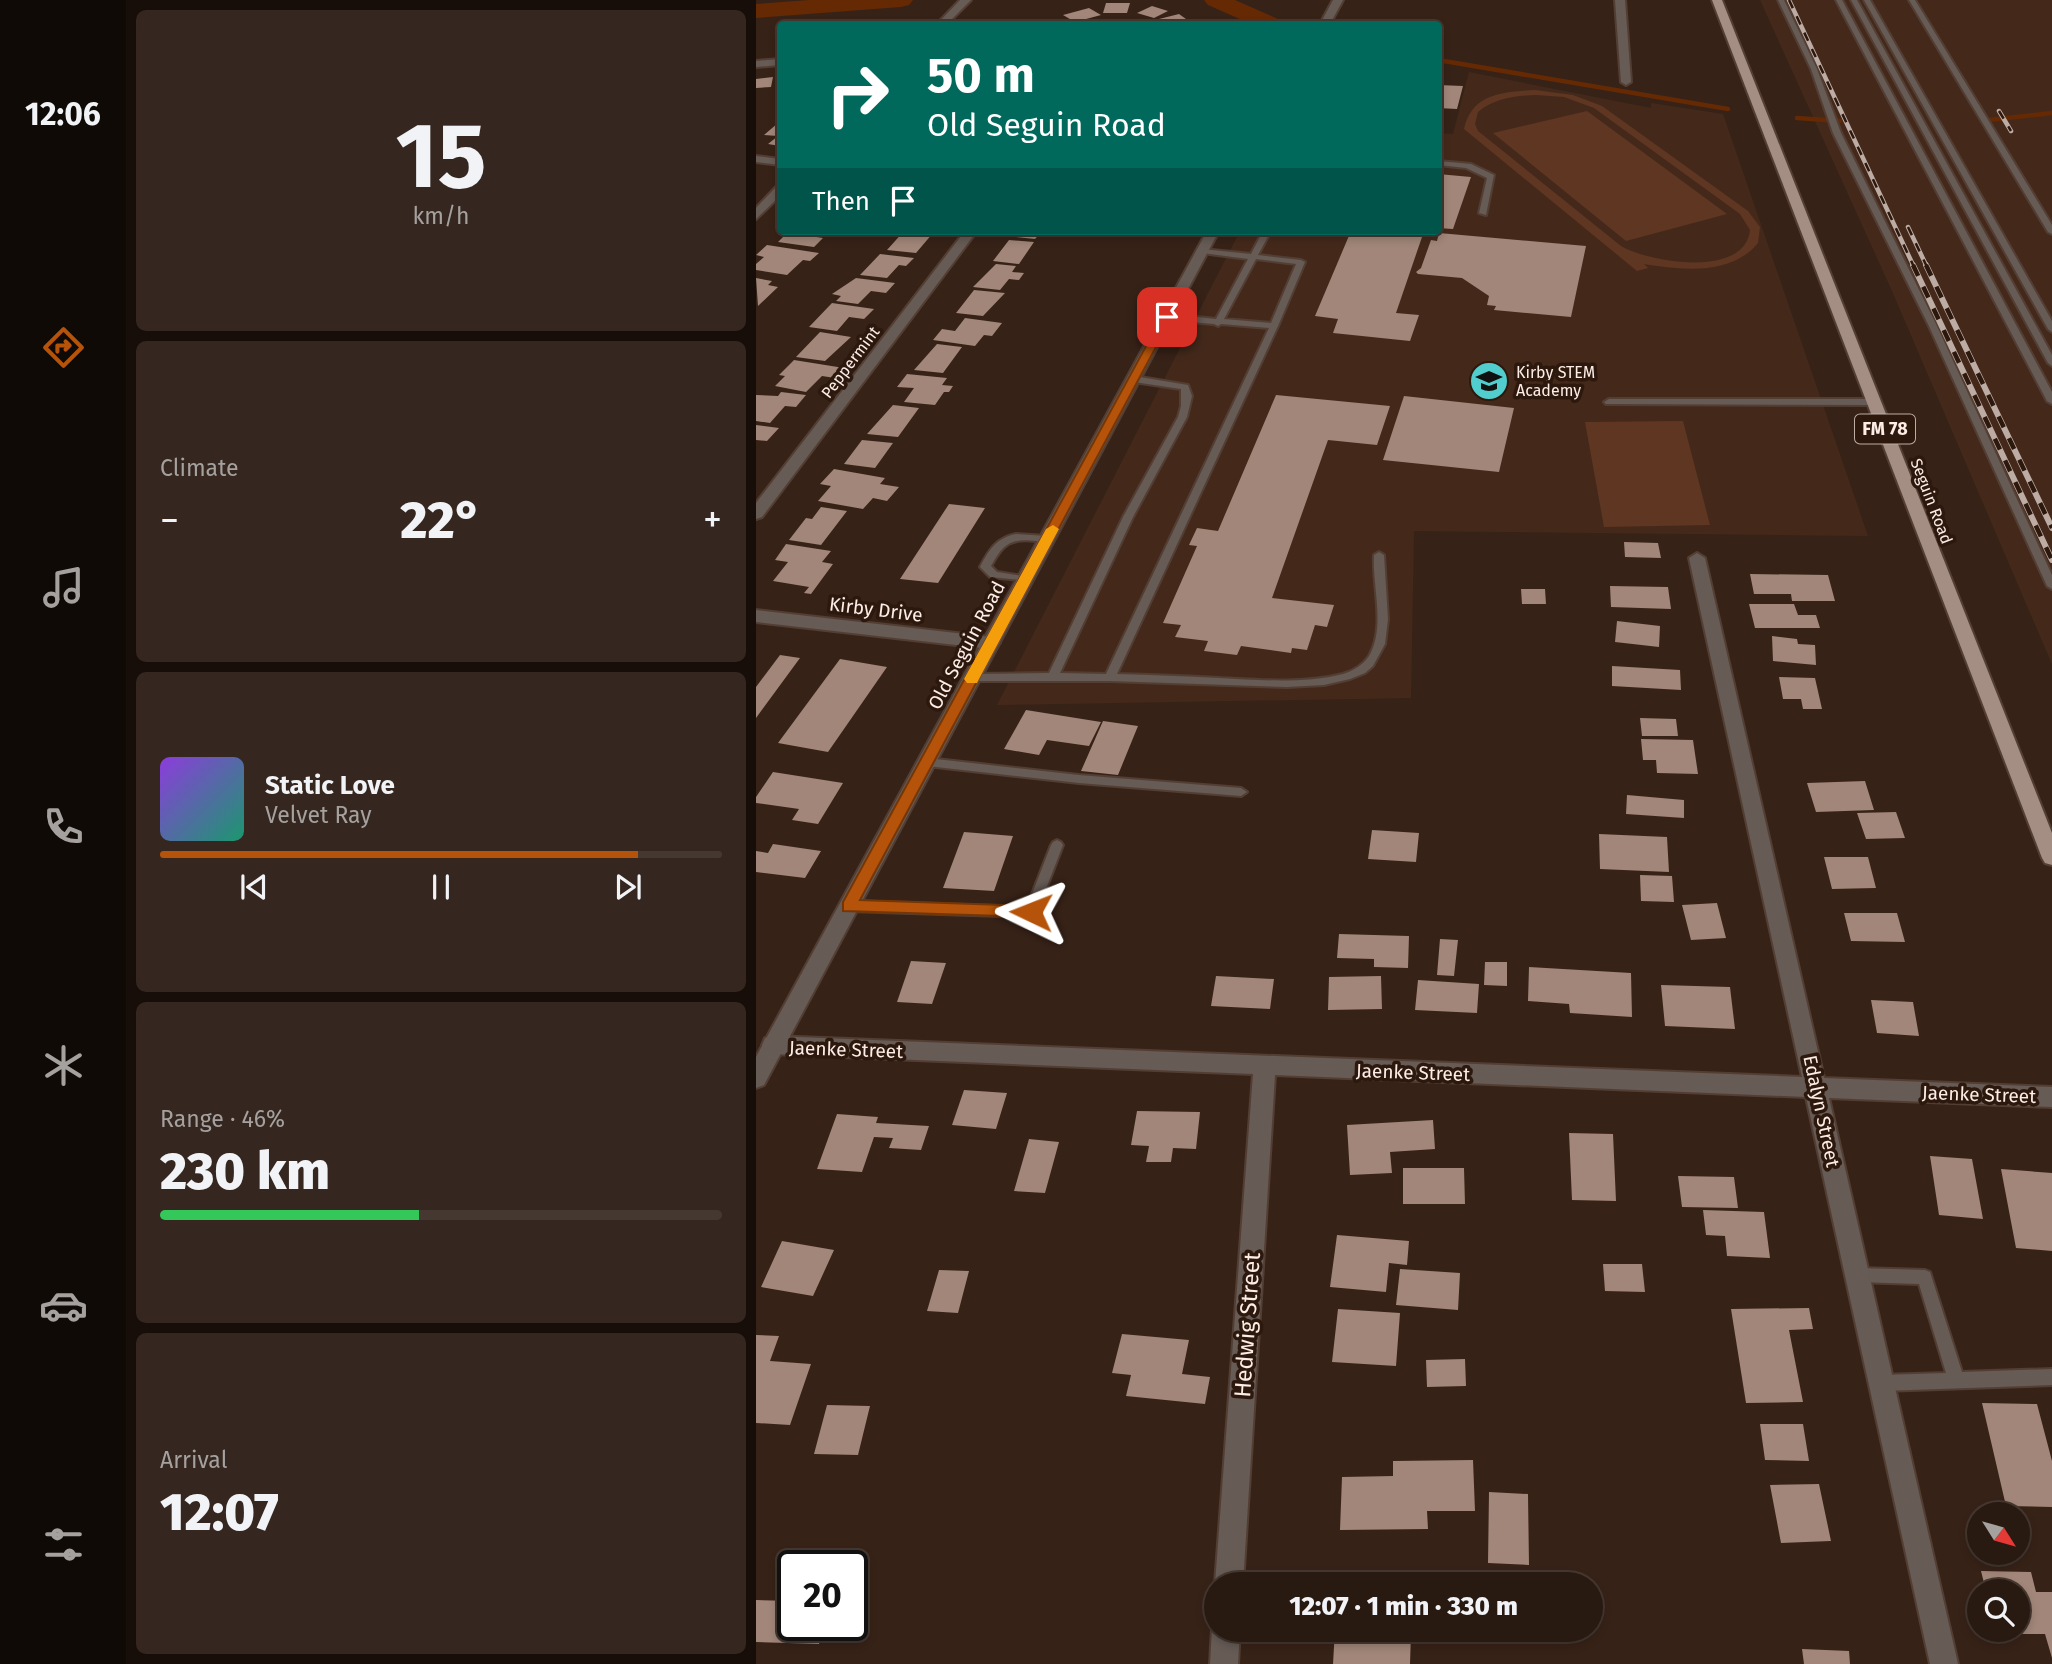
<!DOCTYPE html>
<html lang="en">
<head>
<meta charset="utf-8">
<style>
  :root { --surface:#291a11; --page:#35271f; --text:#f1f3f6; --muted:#a5a19f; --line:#453831; --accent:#b45309 }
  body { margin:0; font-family:"Fira Sans",sans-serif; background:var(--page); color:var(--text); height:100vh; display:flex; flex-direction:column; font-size:26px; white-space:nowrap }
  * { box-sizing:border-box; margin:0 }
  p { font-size:23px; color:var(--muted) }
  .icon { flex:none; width:38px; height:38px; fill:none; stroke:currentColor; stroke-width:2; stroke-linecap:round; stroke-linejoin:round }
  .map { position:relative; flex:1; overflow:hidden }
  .drawer { display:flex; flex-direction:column; gap:10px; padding:10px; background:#170e09; width:630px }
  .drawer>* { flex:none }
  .top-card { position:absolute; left:21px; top:21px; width:665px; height:214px; border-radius:7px; box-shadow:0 4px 10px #0003,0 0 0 2px var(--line); background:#00695c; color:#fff; overflow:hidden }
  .needle { width:46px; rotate:127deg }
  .tools { position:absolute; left:1211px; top:1502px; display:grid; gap:14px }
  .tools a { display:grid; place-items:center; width:63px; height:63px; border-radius:50%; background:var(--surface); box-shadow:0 4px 10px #0003,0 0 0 2px var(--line); font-size:35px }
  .speed { position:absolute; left:21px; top:1550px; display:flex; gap:14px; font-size:35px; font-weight:700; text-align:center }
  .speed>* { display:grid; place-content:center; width:91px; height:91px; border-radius:50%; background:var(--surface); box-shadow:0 4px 10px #0003,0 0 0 2px var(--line); line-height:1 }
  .speed .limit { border:4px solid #111; border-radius:10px; background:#fff; color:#111 }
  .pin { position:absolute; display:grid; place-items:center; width:60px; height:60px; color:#fff; margin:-30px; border-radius:14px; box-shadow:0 4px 10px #0006 }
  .me { position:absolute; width:77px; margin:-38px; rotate:272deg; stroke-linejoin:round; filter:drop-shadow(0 0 5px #0008) }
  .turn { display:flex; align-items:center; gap:24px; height:147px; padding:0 35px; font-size:32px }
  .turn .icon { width:91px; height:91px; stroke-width:2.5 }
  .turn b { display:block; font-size:49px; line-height:60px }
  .then { display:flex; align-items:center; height:66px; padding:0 35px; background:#0003; gap:14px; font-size:26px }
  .big { font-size:52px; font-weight:800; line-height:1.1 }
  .drawer .card { flex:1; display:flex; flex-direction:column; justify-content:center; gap:10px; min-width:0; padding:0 24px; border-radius:10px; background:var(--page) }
  .drawer .dial { align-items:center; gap:0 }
  .dial b { font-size:91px; line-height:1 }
  .song { display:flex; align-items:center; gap:21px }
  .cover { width:84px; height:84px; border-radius:10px; background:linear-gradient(135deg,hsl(270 70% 55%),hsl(160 70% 35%)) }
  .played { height:7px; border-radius:4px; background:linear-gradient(90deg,var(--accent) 85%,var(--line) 85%) }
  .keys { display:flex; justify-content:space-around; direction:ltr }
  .heat { display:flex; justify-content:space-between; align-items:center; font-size:38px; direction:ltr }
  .charge { height:10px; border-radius:5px; background:linear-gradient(90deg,#34c759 46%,var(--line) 0) }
  .trip { position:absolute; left:448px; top:1572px; width:399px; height:70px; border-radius:35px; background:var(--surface); box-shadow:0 4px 10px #0003,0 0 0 2px var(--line); font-weight:800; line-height:70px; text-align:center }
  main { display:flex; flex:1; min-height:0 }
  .dock { display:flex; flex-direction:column; width:126px; justify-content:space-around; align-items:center; background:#100a07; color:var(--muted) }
  .dock .icon { width:49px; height:49px }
  .dock .active { color:var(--accent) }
  .dock b { font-size:32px; color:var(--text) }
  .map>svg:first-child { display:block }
  .built { fill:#44291b }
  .green { fill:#5f3621; fill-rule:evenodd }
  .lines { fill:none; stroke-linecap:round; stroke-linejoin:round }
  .stream { stroke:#652904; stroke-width:4.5 }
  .river { fill:#652904; fill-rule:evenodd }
  .building { fill:#a18679 }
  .service-casing { stroke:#533e34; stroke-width:4 }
  .minor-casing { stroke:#533e34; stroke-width:4 }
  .tertiary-casing { stroke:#533e34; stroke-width:4 }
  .primary-casing { stroke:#533e34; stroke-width:4 }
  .service { fill:#665b55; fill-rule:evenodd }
  .minor { fill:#665b55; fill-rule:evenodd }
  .tertiary { fill:#665b55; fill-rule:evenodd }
  .primary { fill:#a48d82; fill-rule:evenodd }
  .rail-far1-casing { stroke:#bdaca4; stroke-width:4.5 }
  .rail-casing { stroke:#bdaca4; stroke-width:6 }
  .rail-far1 { stroke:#2d180e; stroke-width:2.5; stroke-dasharray:9; stroke-linecap:butt }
  .rail { stroke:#2d180e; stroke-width:4.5; stroke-dasharray:12; stroke-linecap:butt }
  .route { fill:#b45309; stroke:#753606; stroke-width:2 }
  .slow { fill:#f59e0b }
  .labels { text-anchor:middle; stroke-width:7; stroke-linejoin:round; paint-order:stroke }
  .far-street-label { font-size:16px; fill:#fcede6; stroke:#2d180e }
  .far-poi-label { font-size:16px; fill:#fcede6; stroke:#2d180e; text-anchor:start }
  .shield { fill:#2d180e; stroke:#beada5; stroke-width:2 }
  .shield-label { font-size:18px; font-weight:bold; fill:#fcede6 }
  .street-label { font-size:19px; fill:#fcede6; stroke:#2d180e }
  .near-street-label { font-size:23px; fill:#fcede6; stroke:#2d180e }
</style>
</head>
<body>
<main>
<nav class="dock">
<b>12:06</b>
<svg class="icon active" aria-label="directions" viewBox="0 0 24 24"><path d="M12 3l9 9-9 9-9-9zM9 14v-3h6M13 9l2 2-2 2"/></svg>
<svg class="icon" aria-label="music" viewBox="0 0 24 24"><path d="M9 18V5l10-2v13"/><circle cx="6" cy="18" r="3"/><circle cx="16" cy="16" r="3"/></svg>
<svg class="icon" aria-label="phone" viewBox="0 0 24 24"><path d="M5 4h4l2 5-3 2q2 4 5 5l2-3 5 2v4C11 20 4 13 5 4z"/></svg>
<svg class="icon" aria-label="climate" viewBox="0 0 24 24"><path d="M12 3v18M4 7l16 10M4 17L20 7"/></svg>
<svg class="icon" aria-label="car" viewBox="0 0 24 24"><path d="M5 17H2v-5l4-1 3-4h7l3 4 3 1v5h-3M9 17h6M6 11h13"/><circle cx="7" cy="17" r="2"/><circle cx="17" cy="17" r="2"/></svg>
<svg class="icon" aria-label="filters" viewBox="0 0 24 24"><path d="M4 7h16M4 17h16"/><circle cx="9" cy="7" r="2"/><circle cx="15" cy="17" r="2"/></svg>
</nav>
<section class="drawer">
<div class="card dial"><b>15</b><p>km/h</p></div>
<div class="card"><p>Climate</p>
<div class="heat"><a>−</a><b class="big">22°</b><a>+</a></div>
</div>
<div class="card">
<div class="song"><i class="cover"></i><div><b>Static Love</b><p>Velvet Ray</p></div></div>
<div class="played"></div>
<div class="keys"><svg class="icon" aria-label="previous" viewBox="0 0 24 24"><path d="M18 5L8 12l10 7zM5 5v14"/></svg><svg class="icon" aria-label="pause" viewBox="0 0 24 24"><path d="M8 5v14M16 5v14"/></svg><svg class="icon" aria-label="next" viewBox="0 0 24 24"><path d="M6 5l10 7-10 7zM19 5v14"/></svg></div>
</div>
<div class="card"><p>Range · 46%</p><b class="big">230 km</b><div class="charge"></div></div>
<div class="card"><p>Arrival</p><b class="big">12:07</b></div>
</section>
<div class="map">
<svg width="1296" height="1664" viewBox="0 0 1296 1664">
  <rect width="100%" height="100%" fill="#372217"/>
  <path class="built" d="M1004,0H1296V664L1136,291Z
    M713,72L895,108V103L967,114L1112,536L658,531L655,698L241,705L484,231H682L683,133L697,134Z"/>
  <path class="green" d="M779,90L817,95L846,106L992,211L1004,227L1002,243C975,276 926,270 888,264L892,268L881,271L708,129C716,94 745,92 779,90ZM780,95L808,97L838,108L984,214L994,230C989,279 892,262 865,246L722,131L719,124L722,112C739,98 759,96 780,95Z
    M831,111L971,214L870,241L737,133Z
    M927,421L954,525L848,527L829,422Z"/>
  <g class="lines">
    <path class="stream" d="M682,60L972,109
      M1041,118L1084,121
      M1233,120L1296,113"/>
    <path class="river" d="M53,0H157L153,5L145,7L0,18V4Z
      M448,0H479L522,19L526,24H495L452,5Z"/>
  </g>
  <path class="building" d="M350,3H374L371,13H347Z
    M396,6L412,11L398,18L381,13Z
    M333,8L345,15L319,22L307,15Z
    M423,14L437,24H405L399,20Z
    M17,77L15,87L0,88V79Z
    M682,85L707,86L701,109L682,108Z
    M22,123L24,124V146L12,144L22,136L8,135Z
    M682,174L715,177L697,229L682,228Z
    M33,231H60L54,236L67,238L58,247L22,242Z
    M148,231H154L177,233L160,253L131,250Z
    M257,231H286L279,239L252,236Z
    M595,231H645L643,235L666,237L640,313L663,315L654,341L577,333L582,319L559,316Z
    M683,233L830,246L815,317L738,310L740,306L731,305L733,296L706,278L662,274L660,272L665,268L675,240L681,241Z
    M253,240L278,242L263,264L237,261Z
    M11,245L63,253L54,261L47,260L31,275L0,270V264L8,257L0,255Z
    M124,254L158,258L150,266L143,265L131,278L104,275Z
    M240,264L260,266L256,272L268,273L263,280L253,279L244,290L217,287Z
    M0,278L16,281L12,285L22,287L2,306Z
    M100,278L139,283L130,293L115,291L102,304L80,301L85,296L76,294Z
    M218,290L249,293L227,316L200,313Z
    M76,303L118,309L108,319L93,317L81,331L53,327Z
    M209,318L246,323L236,336L228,335L219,346L177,340L186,329L199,331Z
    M64,332L95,337L69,361L40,357Z
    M181,344L206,347L187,373L158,370Z
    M38,360L88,368L79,378L66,376L50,392L19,386L29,376L23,375Z
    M151,374L191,378L186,385L197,386L193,392H188L179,405L148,402L158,388L141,387Z
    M25,392L50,395L40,407L29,406L14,423L0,421V395L22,396Z
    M520,395L634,406L621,445L572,440L516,598L578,605L571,627L559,625L551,650L536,648L535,653L485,646L481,655L448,651L452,641L419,637L425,625L407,623L441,546L433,545L441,528L462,531Z
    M648,396L758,408L743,472L627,460Z
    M137,405L163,408L142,437L111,434Z
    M0,425L23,428L11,441L0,440Z
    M106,440L137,443L119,468L88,464Z
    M78,469L129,478L124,484L143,487L131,501L117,498L107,509L62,501L75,486L64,484Z
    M193,504L229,508L182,583L144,579Z
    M65,507L91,511L65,545L33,540L50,518L56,519Z
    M868,542L902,543L905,558L869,557Z
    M30,544L75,551L66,562L77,564L55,594L48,593L53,587L17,581L32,562L19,560Z
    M994,574L1072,575L1079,601H1036L1035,594H998Z
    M854,586L912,587L915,609L855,607Z
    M765,589H789L790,604H766Z
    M993,604H1038L1042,615H1060L1064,628H999Z
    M861,621L904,626L903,647L859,642Z
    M1016,636L1041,639L1042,644L1059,645L1060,665L1017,661Z
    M24,655L44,658L0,718V687Z
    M84,659L131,667L72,752L22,743Z
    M856,666L924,670L925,690L856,686Z
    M1023,677L1059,678L1066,709H1047L1045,699H1027Z
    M270,710L345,722L333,746L291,740L283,755L248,749Z
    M884,718L920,719L922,736H886Z
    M347,721L382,726L362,775L325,771Z
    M885,739L937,740L942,774L901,773L900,760H887Z
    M17,772L87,783L62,824L36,820L43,809L0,803V797Z
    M1109,781L1118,810L1060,812L1051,783Z
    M871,795L928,800V818L870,814Z
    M1140,812L1149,838L1110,839L1101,813Z
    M616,830L663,833L660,862L612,859Z
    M208,832L257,836L238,891L187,888Z
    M843,834L911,837L913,872L844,869Z
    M17,844L65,851L49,878L0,872V851L12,853Z
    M1068,857H1112L1120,888L1076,889Z
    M884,875L916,876L918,902L885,901Z
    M961,903L970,938L935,940L926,905Z
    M1088,913H1141L1149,942L1095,941Z
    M583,934L653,936L652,968L618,967V959L581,958Z
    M684,939L702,940L698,976L681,975Z
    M155,961L190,963L176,1004L141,1002Z
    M729,962H751V986L728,985Z
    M773,967L875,973L876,1017L814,1013L813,1004L772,1001Z
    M460,976L518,979L514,1009L455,1006Z
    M625,976L626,1009L572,1010L573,977Z
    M662,980L723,984L721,1013L659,1010Z
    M905,985L974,987L979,1029L909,1026Z
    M1115,1000L1157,1002L1163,1036L1121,1033Z
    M208,1090L251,1093L240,1129L196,1125Z
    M381,1111L444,1112L440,1149L417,1148L415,1162H390L393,1146L375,1145Z
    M81,1114L122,1117L120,1123L173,1126L165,1150L133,1148L137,1138L118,1137L106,1172L61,1169Z
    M677,1120L679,1149L634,1152L636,1173L594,1175L591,1125Z
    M813,1133L857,1134L860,1201L816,1200Z
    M273,1139L303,1142L289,1193L258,1191Z
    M1174,1156L1216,1159L1227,1219L1183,1215Z
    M647,1168H708L709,1204H647Z
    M1245,1169L1296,1173V1251L1260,1248Z
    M922,1176L978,1177L982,1208L926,1207Z
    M947,1210L1008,1212L1014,1258L971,1256L969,1236L950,1235Z
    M581,1235L653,1241L651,1265L633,1263L630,1292L574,1287Z
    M26,1241L78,1250L57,1296L5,1287Z
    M847,1264H886L889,1292L849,1291Z
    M644,1269L704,1273L702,1310L640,1305Z
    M183,1270L213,1271L202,1313L171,1311Z
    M1053,1308L1057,1329L1033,1330L1047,1402L990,1403L975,1309Z
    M582,1309L644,1313L640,1366L576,1362Z
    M366,1334L433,1340L426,1374L454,1377L449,1404L370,1396L375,1375L356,1373Z
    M0,1335L23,1336L14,1361L55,1364L34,1425L0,1423Z
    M709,1359L710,1386L671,1387L670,1360Z
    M1226,1403L1281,1404L1296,1461V1507L1250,1506Z
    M71,1405L114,1406L102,1455L58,1454Z
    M1004,1424H1047L1053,1461L1009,1460Z
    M717,1460L719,1511H671L672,1529L584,1530L586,1477L637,1476V1461Z
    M1063,1484L1075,1541L1025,1543L1014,1485Z
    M733,1492L772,1494L773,1565L732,1563Z
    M1225,1571L1275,1572L1280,1592H1296V1658L1289,1634H1239L1238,1629H1262V1591H1230Z
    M0,1600L37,1601V1626H67L63,1644L0,1642Z
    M579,1629H634V1633L655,1634L654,1664H577Z
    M1046,1649L1093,1651L1094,1664H1048Z"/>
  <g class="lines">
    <defs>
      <path id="service" d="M1022,0H1028L1061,69L1085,133L1180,324L1296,575V589L1291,586L1172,324L1077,133L1055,69Z
        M1080,0H1086L1296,392V404L1291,401Z
        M1095,0H1101L1296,355V366L1292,363Z
        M1108,0H1114L1296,321V332L1292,329Z
        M1153,0H1159L1296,225V234L1292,232Z
        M682,161L715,164L738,175L730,215L723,213L731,178L710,168L682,165Z
        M507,231H515L502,255L545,260L549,262L522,326L361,674C395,675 429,676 463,678C503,680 547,684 587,674C597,671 607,665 613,656C630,627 616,586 618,555L623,552L628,555L632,619L629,644L617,666L609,673L594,679L568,685L531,687L353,681H213L211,678L217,674L293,673L367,517L422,417L425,406V389L378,382L374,379L378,376L432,385L436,396L431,417L377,517L304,673L350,674L513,328L465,324L462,326L458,324L411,320L407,317L411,314L460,319L492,259L446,253L442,251L446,249L495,254ZM500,259L540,264L515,323L468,319Z
        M853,399H1118L1123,402L1118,405L850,404L848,402Z
        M260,534L291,536L296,539C290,543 287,542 280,541C254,538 247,544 235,566L241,572L274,577V581L234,577L224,567C233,550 240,538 260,534Z
        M171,758L323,775L485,788L491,792L485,796L323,783L171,766L165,762Z
        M301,840L305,842L307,845L281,912L280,916L275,917L93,911L88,910L87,906L88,902L93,901L271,907L295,845L297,842Z
        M1102,1268L1169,1270L1174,1272L1206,1372L1296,1369V1385L1126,1391L1120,1389L1118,1383L1120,1377L1126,1375L1190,1373L1163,1284L1102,1282L1097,1280L1094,1275L1097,1270Z"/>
      <path id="minor" d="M204,0H215L191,24H181Z
        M859,0H869L875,82L870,85L865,82Z
        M24,59V65L0,67V61Z
        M0,156L24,159V165L0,162Z
        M20,187H24V196L0,219V208Z
        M209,231H221L6,517L0,519V503Z
        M941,553L949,558L1068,1078L1296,1087V1107L1073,1098L1202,1664H1174L1050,1097L519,1075L487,1584H460V1587L459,1584L497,1074L17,1054L9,1052L6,1045L9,1038L17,1036L1046,1077L933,558Z
        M0,610L235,637L244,643L235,649L0,622Z
        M460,1619V1629H484L482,1664H454L456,1629Z"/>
      <path id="tertiary" d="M577,0H587L574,24H564Z
        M451,231H463L8,1085L0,1088V1057Z"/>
      <path id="primary" d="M956,0H966L1296,833V865L1289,863L1286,858Z"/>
    </defs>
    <use href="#service" class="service-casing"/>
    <use href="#minor" class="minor-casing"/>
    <use href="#tertiary" class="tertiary-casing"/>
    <use href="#primary" class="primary-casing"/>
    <use href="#service" class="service"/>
    <use href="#minor" class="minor"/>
    <use href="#tertiary" class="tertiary"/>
    <use href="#primary" class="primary"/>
    <defs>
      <path id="rail-far1" d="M1033,0L1158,267
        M1243,111L1255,131
        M1152,227L1171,267"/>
      <path id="rail" d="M1157,265L1296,560
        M1170,265L1296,528"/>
    </defs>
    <use href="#rail-far1" class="rail-far1-casing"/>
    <use href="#rail" class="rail-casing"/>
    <use href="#rail-far1" class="rail-far1"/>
    <use href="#rail" class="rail"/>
  </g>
  <path class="route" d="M407,315L416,317L104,900L275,906L283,912L281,917L87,911V902Z"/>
  <path class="slow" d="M297,525L303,529L223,679L221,683H211L208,679L290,529Z"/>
  <defs>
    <symbol id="school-disc" viewBox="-11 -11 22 22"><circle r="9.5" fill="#52cdce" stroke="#2d180e"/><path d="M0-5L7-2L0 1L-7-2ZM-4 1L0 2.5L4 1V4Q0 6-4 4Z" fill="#111"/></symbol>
  </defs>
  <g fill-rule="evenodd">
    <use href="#school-disc" x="711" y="359" width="44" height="44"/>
  </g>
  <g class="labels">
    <g class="far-street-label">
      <text transform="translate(94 362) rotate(-53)" y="6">Peppermint</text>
      <text transform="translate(1176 501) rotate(69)" y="6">Seguin Road</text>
    </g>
    <g class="far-poi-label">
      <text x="760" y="378">Kirby STEM<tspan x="760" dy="18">Academy</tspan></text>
    </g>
    <rect class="shield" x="1099" y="414.5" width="60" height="29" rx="5"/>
    <g class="shield-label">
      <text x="1129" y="435">FM 78</text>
    </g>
    <g class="street-label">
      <text transform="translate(120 609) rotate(7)" y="7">Kirby Drive</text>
      <text transform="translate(210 645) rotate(-62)" y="7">Old Seguin Road</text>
      <text transform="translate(90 1049) rotate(2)" y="7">Jaenke Street</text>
      <text transform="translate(657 1072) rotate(2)" y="7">Jaenke Street</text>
      <text transform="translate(1223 1094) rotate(2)" y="7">Jaenke Street</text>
      <text transform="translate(1066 1111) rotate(78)" y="7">Edalyn Street</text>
    </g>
    <g class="near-street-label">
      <text transform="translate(491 1325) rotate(-86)" y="8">Hedwig Street</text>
    </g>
  </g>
</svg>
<div class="tools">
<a><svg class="needle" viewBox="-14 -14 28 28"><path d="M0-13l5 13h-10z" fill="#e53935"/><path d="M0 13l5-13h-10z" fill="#a5a19f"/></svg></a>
<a><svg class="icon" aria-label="search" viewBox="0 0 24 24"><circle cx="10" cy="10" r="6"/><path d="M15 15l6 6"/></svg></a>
</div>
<div class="speed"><div class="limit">20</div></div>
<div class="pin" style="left:411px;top:317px;background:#d93025"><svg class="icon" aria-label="arrive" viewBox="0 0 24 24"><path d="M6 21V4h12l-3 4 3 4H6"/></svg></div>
<svg class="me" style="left:275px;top:912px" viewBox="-20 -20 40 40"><path d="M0-17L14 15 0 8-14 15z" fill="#b45309" stroke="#fff" stroke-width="4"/></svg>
<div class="trip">12:07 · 1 min · 330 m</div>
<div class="top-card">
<div class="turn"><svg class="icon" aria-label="right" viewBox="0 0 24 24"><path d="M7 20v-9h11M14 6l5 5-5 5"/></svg><div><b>50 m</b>Old Seguin Road</div></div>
<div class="then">Then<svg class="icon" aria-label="arrive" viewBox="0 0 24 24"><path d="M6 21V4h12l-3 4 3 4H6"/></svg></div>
</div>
</div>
</main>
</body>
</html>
